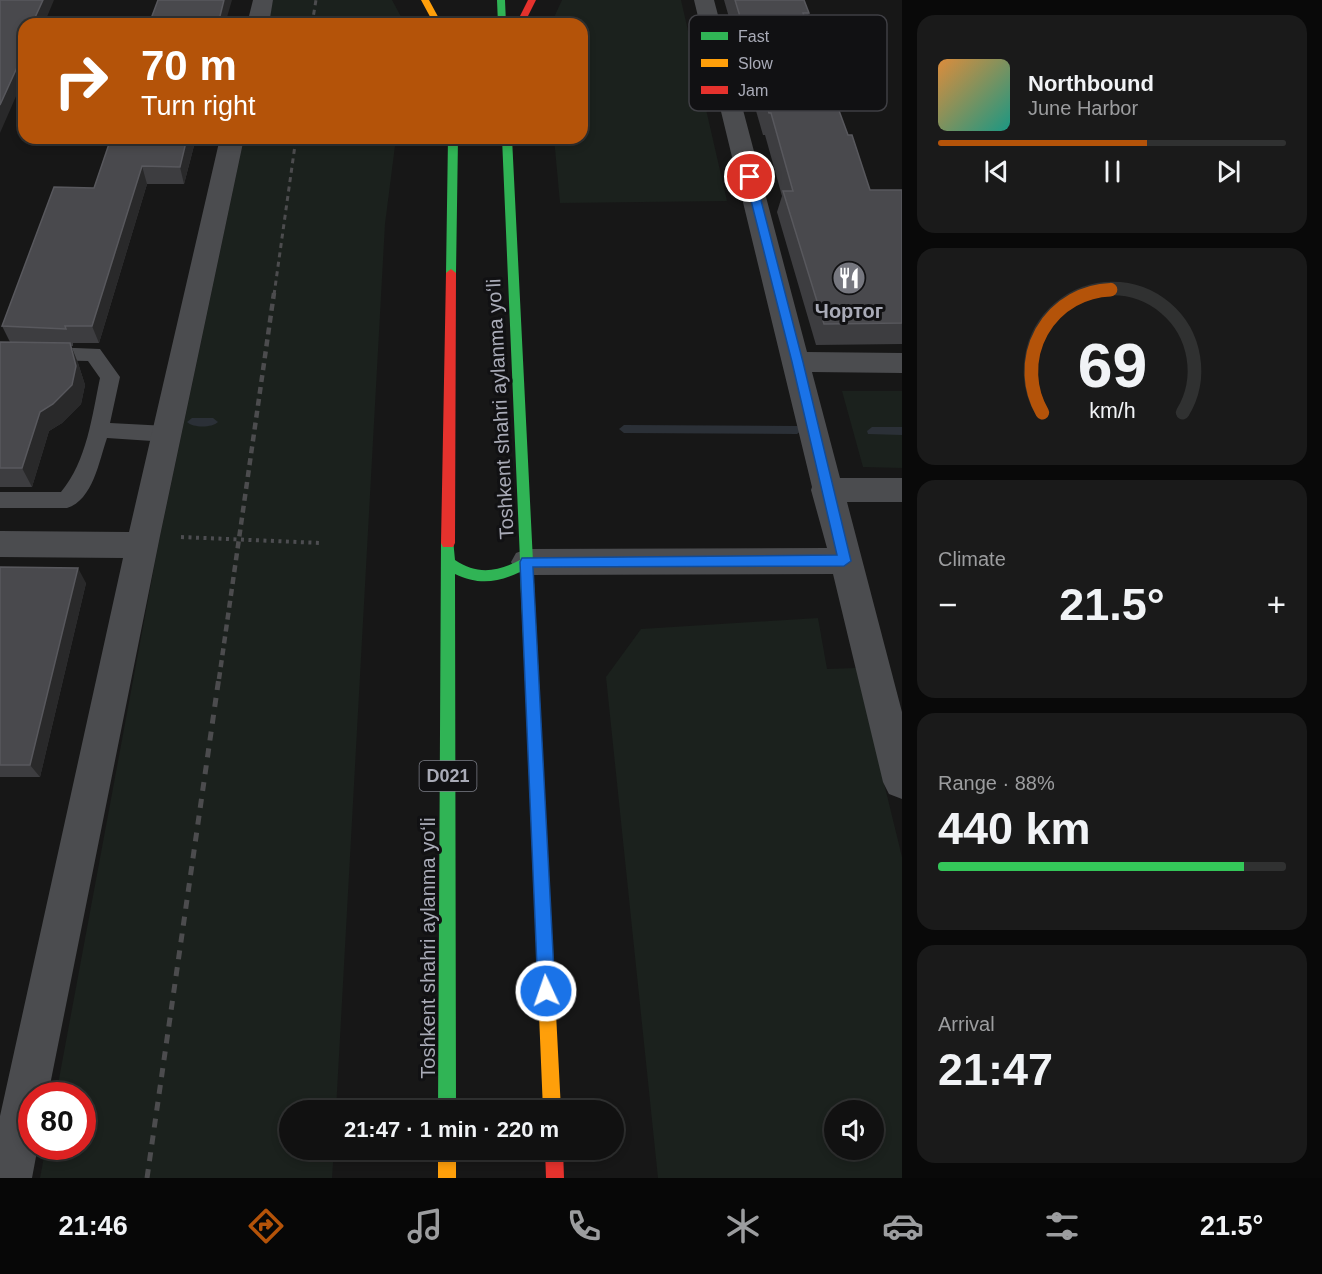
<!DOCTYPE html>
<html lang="en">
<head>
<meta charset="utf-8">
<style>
  :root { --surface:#111; --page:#1a1a1a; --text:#f1f3f6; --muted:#9c9d9f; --line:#303131; --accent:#b45309 }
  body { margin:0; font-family:Arial,sans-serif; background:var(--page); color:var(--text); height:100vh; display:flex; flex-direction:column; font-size:22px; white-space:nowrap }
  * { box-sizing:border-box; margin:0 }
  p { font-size:20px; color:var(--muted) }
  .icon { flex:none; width:33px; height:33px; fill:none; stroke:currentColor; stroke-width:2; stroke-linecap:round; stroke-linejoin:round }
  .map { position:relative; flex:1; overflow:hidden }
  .sheet { display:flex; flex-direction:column; gap:15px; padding:15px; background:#090909; width:420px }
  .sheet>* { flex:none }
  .banner { position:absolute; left:18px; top:18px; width:570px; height:126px; border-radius:18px; box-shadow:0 3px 9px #0003,0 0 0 2px var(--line); background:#b45309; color:#fff; overflow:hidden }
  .controls { position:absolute; left:824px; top:1100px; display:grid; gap:12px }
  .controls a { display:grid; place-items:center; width:60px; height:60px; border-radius:50%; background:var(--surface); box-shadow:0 3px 9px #0003,0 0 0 2px var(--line); font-size:30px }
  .speed { position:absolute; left:18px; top:1082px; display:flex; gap:12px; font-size:30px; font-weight:700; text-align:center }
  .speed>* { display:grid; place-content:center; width:78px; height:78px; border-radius:50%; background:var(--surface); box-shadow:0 3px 9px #0003,0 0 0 2px var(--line); line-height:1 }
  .speed .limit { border:9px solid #d22; background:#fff; color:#111 }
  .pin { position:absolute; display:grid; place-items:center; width:51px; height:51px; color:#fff; margin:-26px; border:3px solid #fff; border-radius:50%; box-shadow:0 2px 6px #0007 }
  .me { position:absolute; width:66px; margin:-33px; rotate:357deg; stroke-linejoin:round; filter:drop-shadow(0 0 4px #0008) }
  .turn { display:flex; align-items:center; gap:21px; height:126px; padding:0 24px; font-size:27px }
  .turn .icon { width:78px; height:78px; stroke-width:2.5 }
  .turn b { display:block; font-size:42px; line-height:51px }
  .big { font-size:45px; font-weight:700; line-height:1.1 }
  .sheet .widget { flex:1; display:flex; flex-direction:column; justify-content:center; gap:9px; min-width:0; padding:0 21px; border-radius:18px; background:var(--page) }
  .sheet .dial { align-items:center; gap:0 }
  .dial svg { height:156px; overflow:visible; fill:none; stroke:var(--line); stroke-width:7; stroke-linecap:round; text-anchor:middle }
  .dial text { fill:var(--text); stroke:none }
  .song { display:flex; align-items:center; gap:18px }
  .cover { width:72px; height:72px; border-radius:9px; background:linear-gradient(135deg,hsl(30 70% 55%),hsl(170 70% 35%)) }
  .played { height:6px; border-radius:3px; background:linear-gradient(90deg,var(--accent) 60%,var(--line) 60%) }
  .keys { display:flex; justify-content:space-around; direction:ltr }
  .heat { display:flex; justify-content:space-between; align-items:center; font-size:33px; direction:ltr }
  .charge { height:9px; border-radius:4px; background:linear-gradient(90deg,#34c759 88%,var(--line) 0) }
  .trip { position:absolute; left:279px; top:1100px; width:345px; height:60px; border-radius:30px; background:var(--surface); box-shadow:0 3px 9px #0003,0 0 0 2px var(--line); font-weight:700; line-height:60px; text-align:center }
  .tabs { display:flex; height:96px; justify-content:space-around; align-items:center; background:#070707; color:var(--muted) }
  .tabs .icon { width:42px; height:42px }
  .tabs .on { color:var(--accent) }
  .tabs b { font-size:27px; color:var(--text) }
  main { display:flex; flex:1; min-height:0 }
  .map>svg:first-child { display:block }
  .green { fill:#1b211d; fill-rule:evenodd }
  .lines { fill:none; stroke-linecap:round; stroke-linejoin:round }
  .stream { fill:#2b3037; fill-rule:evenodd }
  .path { stroke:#4d4d51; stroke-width:4; stroke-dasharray:3 4.5; stroke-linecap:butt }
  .lane { fill:#4b4c4f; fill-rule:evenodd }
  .street { fill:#4b4c4f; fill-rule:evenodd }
  .fast { fill:#30b455; fill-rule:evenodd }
  .slow { fill:#ff9f0a; fill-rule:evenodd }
  .jam { fill:#e5322d; fill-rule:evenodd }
  .rail-far2 { stroke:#4c4c4e; stroke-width:3; stroke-dasharray:5 4.5; stroke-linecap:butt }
  .rail-far1 { stroke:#4c4c4e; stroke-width:4.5; stroke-dasharray:7 5; stroke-linecap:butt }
  .rail { stroke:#4c4c4e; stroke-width:5; stroke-dasharray:9 8; stroke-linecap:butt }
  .wall { fill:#3d3d40 }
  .shaded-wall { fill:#29292a }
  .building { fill:#49494d; stroke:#58585d; stroke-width:1.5 }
  .route { fill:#1a73e8; stroke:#114b97; stroke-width:1.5 }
  .labels { text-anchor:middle; stroke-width:6; stroke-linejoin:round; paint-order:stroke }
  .shield { fill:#111113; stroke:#7b7d86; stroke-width:1.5 }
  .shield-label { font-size:18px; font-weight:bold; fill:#a9abb7 }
  .poi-label { font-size:20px; font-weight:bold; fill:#a9abb7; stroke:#111113 }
  .street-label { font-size:20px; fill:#a9abb7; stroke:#111113 }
  .key { fill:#111113; stroke:#3f3f44; stroke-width:1.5 }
  .key-label { font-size:16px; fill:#a9abb7 }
</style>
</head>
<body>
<main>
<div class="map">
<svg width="902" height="1178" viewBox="0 0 902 1178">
  <rect width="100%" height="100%" fill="#171717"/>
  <path class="green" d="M273,0H392L405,24H268Z
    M562,0H681L727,201L560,203L554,138H582V24H551Z
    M244,138H396L385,224L336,1110H290V1149H334L332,1178H40L46,1146H82V1095H56L158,546Z
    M842,391H902V468L863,467Z
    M818,618L827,669L856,668L902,857V1178H658L606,677L641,629ZM834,1110H873V1149H834Z"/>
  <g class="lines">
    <path class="stream" d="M192,418H213L218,422C212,428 193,428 187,422Z
      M624,425L797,426L802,430L797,434L624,433L619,429Z
      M872,427H902V435L868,434L867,431Z"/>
    <path class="path" d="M181,537L321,543"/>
    <path class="lane" d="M0,345L100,349L120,377L110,423L167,426L174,429L177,434L174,439L167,442L107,438C99,461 93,500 67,508H0V492H61C87,461 92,416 100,378L88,361L0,359Z"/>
    <path class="street" d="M253,0H273L269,24H247Z
      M694,0H714L807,352L902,353V373L812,372L840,478H902V502H847L902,712V799L889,794L883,782L833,574L527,575L516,571L511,562L516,553L527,549L827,548L811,490L812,487Z
      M220,138H244L160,536L48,1095H32V1146H38L32,1178H0V1116L123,558L0,557V531L129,532Z"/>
    <path class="fast" d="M497,0H505L506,24H498Z
      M448,138H458L456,273L451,277L446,273Z
      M502,138H512L540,703L538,708L533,710L528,708L526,703L520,572C497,583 478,585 455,574L456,1110H438L441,543L443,539H453L455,560C477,575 497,572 520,560Z"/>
    <path class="slow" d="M421,0H429L442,24H434Z
      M533,696L538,698L540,703L561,1110H543L526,703L528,698Z
      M438,1149H456V1178H438Z"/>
    <path class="jam" d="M528,0H536L524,24H516Z
      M451,269L456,273L455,543L453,547H443L441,543L446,273Z
      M545,1149H563L564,1178H546Z"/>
    <path class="rail-far2" d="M312,24L316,0
      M274,295L296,138"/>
    <path class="rail-far1" d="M219,679L274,293"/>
    <path class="rail" d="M147,1178L219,677"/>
  </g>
  <path class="wall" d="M724,0H804L809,13L806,22L848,135L870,190H902V344L816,345L777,212L782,196L765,135H763Z
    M111,138H196L184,184H147L99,343H73V346H71L78,363L85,385L81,404L62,423L49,431L32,487H0V342H10L2,326L94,188Z
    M0,567L86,583L40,777H0Z"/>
  <path class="shaded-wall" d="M43,0H54L44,24H32Z
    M224,0H232L225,24H218Z
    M24,52V78L0,133V105Z
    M187,138H196L184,184L180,167Z
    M142,166L147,184L99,343L92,326Z
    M70,343L78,363L85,385L81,404L62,423L49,431L32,487L22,468L40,412Z
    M78,568L86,583L40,777L30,765Z"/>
  <path class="building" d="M0,0H43L32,24H24V52L0,105Z
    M158,0H224L218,24H149Z
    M735,0H804L809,13H803L848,135H852L870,190H902V323L824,324L783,191H793L771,113H769Z
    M111,138H187L180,167L142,166L92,326H65L66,329L2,326L54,187L94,188Z
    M0,342L70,343L76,366L72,385L53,404L40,412L22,468H0Z
    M0,567L78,568L30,765H0Z"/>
  <path class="route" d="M750,174L755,177L803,362L851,561L844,566L533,567L555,991L552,997L546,999L540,997L538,991L520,562L522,558L837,555L792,362L745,177Z"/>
  <defs>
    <symbol id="restaurant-disc" viewBox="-11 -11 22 22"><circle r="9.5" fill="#76777f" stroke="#111113"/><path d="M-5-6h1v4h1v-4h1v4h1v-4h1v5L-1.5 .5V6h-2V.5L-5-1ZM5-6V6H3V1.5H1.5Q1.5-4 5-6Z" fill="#fff"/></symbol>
  </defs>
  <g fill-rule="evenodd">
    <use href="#restaurant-disc" x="830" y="259" width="38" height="38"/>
  </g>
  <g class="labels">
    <rect class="shield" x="419.5" y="761" width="57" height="30" rx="4.5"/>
    <g class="shield-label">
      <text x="448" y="782">D021</text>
    </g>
    <g class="poi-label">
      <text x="849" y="318">Чортог</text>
    </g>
    <g class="street-label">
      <text transform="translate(500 409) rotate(-93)" y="7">Toshkent shahri aylanma yoʻli</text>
      <text transform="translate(428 948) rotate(-90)" y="7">Toshkent shahri aylanma yoʻli</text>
    </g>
  </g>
  <rect x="689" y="15" width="198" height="96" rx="9" class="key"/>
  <rect x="701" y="32" width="27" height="8" fill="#30b455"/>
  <rect x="701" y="59" width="27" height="8" fill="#ff9f0a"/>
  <rect x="701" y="86" width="27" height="8" fill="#e5322d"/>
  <g class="key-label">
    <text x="738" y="42">Fast</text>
    <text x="738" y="69">Slow</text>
    <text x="738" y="96">Jam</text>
  </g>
</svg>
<div class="controls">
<a><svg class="icon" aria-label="sound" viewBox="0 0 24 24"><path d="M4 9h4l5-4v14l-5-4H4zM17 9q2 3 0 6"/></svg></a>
</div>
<div class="speed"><div class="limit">80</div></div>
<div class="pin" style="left:750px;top:177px;background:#d93025"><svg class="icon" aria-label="arrive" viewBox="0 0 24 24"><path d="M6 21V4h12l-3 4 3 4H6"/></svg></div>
<svg class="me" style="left:546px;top:991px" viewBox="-20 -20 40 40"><circle r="17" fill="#1a73e8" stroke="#fff" stroke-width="3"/><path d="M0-11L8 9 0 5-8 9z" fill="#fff"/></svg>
<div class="trip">21:47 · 1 min · 220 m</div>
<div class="banner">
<div class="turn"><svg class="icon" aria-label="right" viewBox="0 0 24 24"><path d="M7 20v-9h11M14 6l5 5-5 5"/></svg><div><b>70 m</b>Turn right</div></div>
</div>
</div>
<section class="sheet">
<div class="widget">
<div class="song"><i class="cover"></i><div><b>Northbound</b><p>June Harbor</p></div></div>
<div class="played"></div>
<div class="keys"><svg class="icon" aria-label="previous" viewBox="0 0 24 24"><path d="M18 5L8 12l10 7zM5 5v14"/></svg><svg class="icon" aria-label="pause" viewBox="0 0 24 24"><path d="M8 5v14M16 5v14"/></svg><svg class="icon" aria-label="next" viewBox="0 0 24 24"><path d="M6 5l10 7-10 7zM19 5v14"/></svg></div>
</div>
<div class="widget dial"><svg viewBox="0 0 100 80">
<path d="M14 69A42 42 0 1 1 86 69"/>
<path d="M14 69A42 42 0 0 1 49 6" stroke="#b45309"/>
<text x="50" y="56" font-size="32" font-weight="700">69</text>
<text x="50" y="72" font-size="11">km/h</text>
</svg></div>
<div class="widget"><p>Climate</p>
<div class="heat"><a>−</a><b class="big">21.5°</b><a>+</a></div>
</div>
<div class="widget"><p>Range · 88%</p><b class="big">440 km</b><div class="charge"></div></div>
<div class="widget"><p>Arrival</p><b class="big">21:47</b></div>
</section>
</main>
<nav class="tabs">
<b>21:46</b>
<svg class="icon on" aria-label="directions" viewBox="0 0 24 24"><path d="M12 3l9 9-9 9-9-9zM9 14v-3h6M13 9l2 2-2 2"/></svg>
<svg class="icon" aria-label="music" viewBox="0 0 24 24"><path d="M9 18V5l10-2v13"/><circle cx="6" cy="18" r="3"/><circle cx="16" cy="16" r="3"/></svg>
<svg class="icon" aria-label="phone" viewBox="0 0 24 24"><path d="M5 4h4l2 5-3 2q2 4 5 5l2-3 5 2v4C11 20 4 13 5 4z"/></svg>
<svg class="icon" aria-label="climate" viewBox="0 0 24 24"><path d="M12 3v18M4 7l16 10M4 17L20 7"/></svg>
<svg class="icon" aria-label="car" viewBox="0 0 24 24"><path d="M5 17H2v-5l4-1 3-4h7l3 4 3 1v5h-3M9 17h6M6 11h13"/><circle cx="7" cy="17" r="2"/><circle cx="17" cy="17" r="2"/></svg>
<svg class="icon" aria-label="filters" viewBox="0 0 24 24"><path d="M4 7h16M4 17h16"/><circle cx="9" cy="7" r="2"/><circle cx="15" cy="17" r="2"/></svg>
<b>21.5°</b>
</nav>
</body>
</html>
